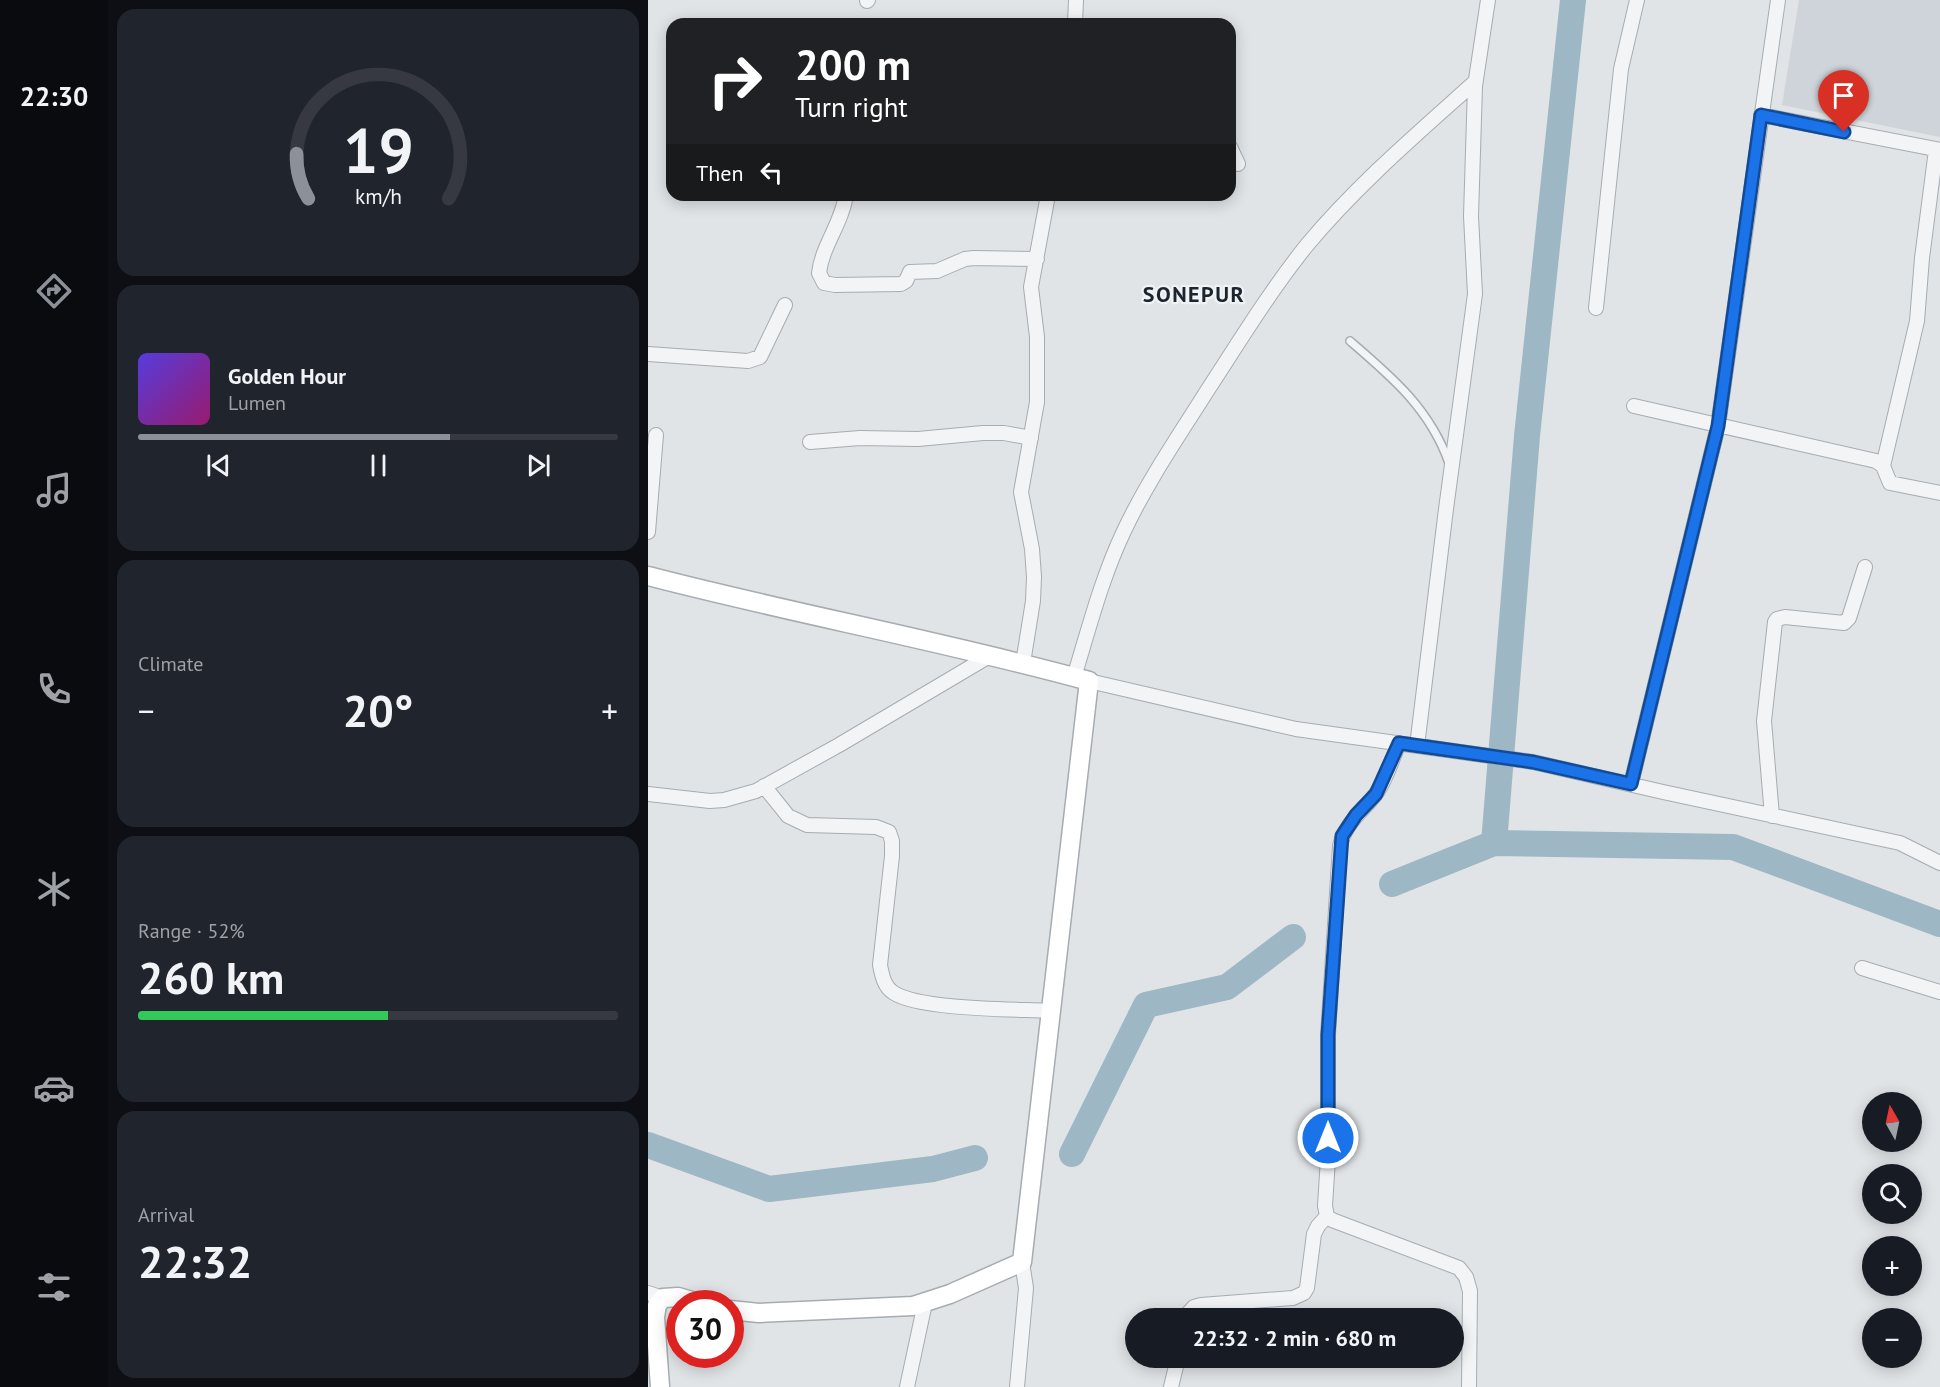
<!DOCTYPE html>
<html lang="en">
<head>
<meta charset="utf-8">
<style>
  :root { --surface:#171b24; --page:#20242c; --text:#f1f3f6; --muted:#9ea1a6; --line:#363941; --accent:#8c9099 }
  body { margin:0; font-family:"PT Sans",sans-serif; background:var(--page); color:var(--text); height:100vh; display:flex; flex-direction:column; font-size:22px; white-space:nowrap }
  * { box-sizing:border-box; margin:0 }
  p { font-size:20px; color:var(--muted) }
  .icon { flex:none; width:33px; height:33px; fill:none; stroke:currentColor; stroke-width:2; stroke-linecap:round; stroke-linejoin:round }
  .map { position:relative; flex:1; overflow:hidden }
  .panel { display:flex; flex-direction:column; gap:9px; padding:9px; background:#0d0f14; width:540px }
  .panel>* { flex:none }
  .guide { position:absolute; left:18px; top:18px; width:570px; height:183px; border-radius:18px; box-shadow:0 3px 15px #0003; background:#202124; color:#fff; overflow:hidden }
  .needle { width:39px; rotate:351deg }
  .tools { position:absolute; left:1214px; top:1092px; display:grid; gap:12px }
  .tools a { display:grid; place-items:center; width:60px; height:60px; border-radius:50%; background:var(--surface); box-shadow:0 3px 15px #0003; font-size:30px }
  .speed { position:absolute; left:18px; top:1290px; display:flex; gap:12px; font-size:30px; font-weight:700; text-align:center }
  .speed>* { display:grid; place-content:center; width:78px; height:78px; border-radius:50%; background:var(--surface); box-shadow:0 3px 15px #0003; line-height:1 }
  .speed .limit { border:9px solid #d22; background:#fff; color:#111 }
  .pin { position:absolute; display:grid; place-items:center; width:51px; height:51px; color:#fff; margin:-62px -26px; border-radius:50% 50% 50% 0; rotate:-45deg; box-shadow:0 0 6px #0007 }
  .pin .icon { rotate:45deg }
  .me { position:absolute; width:66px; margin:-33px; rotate:0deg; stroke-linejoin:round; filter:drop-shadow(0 0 4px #0008) }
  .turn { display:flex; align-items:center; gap:21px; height:126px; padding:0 30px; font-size:27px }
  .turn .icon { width:78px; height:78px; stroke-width:2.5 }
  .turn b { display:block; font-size:42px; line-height:51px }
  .then { display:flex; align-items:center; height:57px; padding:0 30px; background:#0003; gap:12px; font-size:22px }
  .big { font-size:45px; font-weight:700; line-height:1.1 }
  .panel .widget { flex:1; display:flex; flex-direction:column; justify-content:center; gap:9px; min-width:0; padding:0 21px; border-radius:18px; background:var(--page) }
  .panel .dial { align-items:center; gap:0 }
  .dial svg { height:156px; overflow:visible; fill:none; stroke:var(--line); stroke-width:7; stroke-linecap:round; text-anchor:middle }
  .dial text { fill:var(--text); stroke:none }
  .song { display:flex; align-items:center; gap:18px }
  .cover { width:72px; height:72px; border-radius:9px; background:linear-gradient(135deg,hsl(250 70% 55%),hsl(320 70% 35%)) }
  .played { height:6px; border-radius:3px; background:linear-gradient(90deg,var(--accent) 65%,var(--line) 65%) }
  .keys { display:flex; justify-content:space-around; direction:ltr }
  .heat { display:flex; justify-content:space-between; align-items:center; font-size:33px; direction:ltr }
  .charge { height:9px; border-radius:4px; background:linear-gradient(90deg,#34c759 52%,var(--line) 0) }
  .trip { position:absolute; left:477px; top:1308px; width:339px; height:60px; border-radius:30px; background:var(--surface); box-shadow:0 3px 15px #0003; font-weight:700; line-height:60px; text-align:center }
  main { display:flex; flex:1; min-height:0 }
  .menu { display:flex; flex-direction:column; width:108px; justify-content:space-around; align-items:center; background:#090b0e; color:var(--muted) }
  .menu .icon { width:42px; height:42px }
  .menu .selected { color:var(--accent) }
  .menu b { font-size:27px; color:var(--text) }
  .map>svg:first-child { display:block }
  .built { fill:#ced4d9 }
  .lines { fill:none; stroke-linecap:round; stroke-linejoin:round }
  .river { stroke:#9eb7c4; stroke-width:26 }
  .lane-casing { stroke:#a6acb1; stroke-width:10 }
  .street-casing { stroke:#a6acb1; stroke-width:16 }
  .secondary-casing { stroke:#a6acb1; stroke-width:21 }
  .lane { stroke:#f2f4f6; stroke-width:7 }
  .street { stroke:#f2f4f6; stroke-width:14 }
  .secondary { stroke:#fff; stroke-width:18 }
  .route-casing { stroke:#114b97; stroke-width:15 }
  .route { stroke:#1a73e8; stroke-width:10 }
  .labels { text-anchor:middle; stroke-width:4.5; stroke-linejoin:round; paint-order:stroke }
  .district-label { font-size:22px; font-weight:bold; letter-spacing:1.5px; fill:#1c252e; stroke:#eff3f5 }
</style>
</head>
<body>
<main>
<nav class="menu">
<b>22:30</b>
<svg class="icon selected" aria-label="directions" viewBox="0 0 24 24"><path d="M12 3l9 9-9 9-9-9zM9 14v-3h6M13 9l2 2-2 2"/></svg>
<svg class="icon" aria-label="music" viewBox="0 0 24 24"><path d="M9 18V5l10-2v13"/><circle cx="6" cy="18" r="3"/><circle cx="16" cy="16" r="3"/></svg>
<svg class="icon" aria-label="phone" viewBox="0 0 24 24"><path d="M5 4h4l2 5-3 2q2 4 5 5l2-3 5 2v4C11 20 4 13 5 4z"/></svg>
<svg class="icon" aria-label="climate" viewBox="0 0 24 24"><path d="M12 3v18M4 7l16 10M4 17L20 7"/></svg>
<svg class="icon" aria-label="car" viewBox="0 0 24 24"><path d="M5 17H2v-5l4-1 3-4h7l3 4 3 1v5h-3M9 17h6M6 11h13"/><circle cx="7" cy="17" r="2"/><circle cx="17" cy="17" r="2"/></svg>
<svg class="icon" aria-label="filters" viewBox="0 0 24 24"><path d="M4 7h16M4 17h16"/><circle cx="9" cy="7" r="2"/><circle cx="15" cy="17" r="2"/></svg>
</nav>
<section class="panel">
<div class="widget dial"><svg viewBox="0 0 100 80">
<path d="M14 69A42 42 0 1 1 86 69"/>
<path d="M14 69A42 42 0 0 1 8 46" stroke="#8c9099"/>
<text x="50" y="56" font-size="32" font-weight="700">19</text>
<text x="50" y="72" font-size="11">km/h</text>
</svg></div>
<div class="widget">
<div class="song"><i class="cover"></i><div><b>Golden Hour</b><p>Lumen</p></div></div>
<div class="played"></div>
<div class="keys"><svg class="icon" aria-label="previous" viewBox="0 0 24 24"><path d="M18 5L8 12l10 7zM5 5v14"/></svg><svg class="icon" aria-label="pause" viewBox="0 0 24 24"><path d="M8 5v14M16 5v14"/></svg><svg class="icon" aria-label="next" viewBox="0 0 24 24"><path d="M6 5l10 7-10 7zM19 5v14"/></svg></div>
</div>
<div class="widget"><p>Climate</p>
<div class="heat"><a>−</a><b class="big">20°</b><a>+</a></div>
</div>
<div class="widget"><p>Range · 52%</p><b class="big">260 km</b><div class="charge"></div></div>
<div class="widget"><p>Arrival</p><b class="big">22:32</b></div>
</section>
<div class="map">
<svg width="1292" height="1387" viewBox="0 0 1292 1387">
  <rect width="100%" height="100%" fill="#e0e4e7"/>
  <path class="built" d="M1151,0H1292V137L1134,105Z"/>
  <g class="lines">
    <path class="river" d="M846,843L879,436L925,0
      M744,884L846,843L1085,847L1292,924
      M0,1145L121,1189L285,1169L327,1158
      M424,1154L498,1005L579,987L645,937"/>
    <defs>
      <path id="lane" d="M702,341C744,377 782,409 801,463"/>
      <path id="street" d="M219,1L220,0
        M427,24L428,0
        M1113,115L1292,150
        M582,147L590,164
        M198,195C194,223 174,246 171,273L176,283L187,285L253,284L258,281L262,272L289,271L317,259L326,258L389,259
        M948,308L973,69L989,0
        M0,354L100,361L112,357L137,305
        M986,406L1228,461L1235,466L1242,483L1292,493
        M162,442L212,438L270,439L335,433H356L383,438
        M1235,466L1269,321L1274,258L1288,150
        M0,532L8,435
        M375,663L385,601L386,577L384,549L373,492L389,402V337L383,287L400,195
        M426,677C441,628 454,577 476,531C499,482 530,437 559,391C591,342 622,291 659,245C709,185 770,133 828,81
        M441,681L648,729L885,762L1015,792L1252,843L1292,863
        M751,743C744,759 738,781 727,795C713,813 697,823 692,846L680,1035V1158L677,1206L679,1216L684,1220L811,1268L818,1277L822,1291L821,1387
        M769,746L798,509L827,294L823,216L827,86L840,0
        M983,784L1070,426L1130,0
        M116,786L140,816L159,825L228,827L241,832L244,841V856L232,965C234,975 236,987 246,993C273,1010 368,1009 403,1011
        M0,794L62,801L76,800L108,791L191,745L343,655
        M1124,816L1116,721L1127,622L1129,619L1137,617L1196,623L1201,618L1217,567
        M1214,968L1292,992
        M0,1293L15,1298
        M536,1318L546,1307L553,1305L645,1298L656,1293L659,1288L666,1234L670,1226L679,1216
        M259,1387L277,1303
        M369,1387L378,1288L374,1262
        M523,1387L530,1358"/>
      <path id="secondary" d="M0,576C146,614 295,641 441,681L374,1262L302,1294L265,1306L111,1313L82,1310
        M12,1387L7,1317L9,1305L15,1298L30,1297L54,1304"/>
    </defs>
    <use href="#lane" class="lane-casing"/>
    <use href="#street" class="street-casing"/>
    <use href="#secondary" class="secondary-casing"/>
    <use href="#lane" class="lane"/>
    <use href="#street" class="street"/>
    <use href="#secondary" class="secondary"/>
  </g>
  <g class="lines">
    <defs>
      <path id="route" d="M680,1138V1035L694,836L708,815L728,794L751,743L885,762L983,784L1070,426L1113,115L1196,132"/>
    </defs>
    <use href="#route" class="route-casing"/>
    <use href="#route" class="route"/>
  </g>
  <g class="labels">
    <g class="district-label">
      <text x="546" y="302">SONEPUR</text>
    </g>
  </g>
</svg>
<div class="tools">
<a><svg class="needle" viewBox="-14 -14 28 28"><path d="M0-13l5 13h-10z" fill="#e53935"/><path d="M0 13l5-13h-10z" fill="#9ea1a6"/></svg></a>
<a><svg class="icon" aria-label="search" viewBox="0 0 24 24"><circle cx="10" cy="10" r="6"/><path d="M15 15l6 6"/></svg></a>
<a>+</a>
<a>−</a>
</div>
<div class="speed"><div class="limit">30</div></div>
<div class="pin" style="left:1196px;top:132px;background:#d93025"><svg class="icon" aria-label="arrive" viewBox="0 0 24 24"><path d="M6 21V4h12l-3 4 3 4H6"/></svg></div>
<svg class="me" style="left:680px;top:1138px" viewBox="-20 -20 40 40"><circle r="17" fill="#1a73e8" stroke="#fff" stroke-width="3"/><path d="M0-11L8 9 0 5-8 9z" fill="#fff"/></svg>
<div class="trip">22:32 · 2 min · 680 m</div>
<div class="guide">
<div class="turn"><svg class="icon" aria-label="right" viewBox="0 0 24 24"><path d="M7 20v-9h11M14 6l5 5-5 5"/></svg><div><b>200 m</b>Turn right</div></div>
<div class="then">Then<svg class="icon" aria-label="left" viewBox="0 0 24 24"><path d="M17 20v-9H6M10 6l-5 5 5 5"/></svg></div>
</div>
</div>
</main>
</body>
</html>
